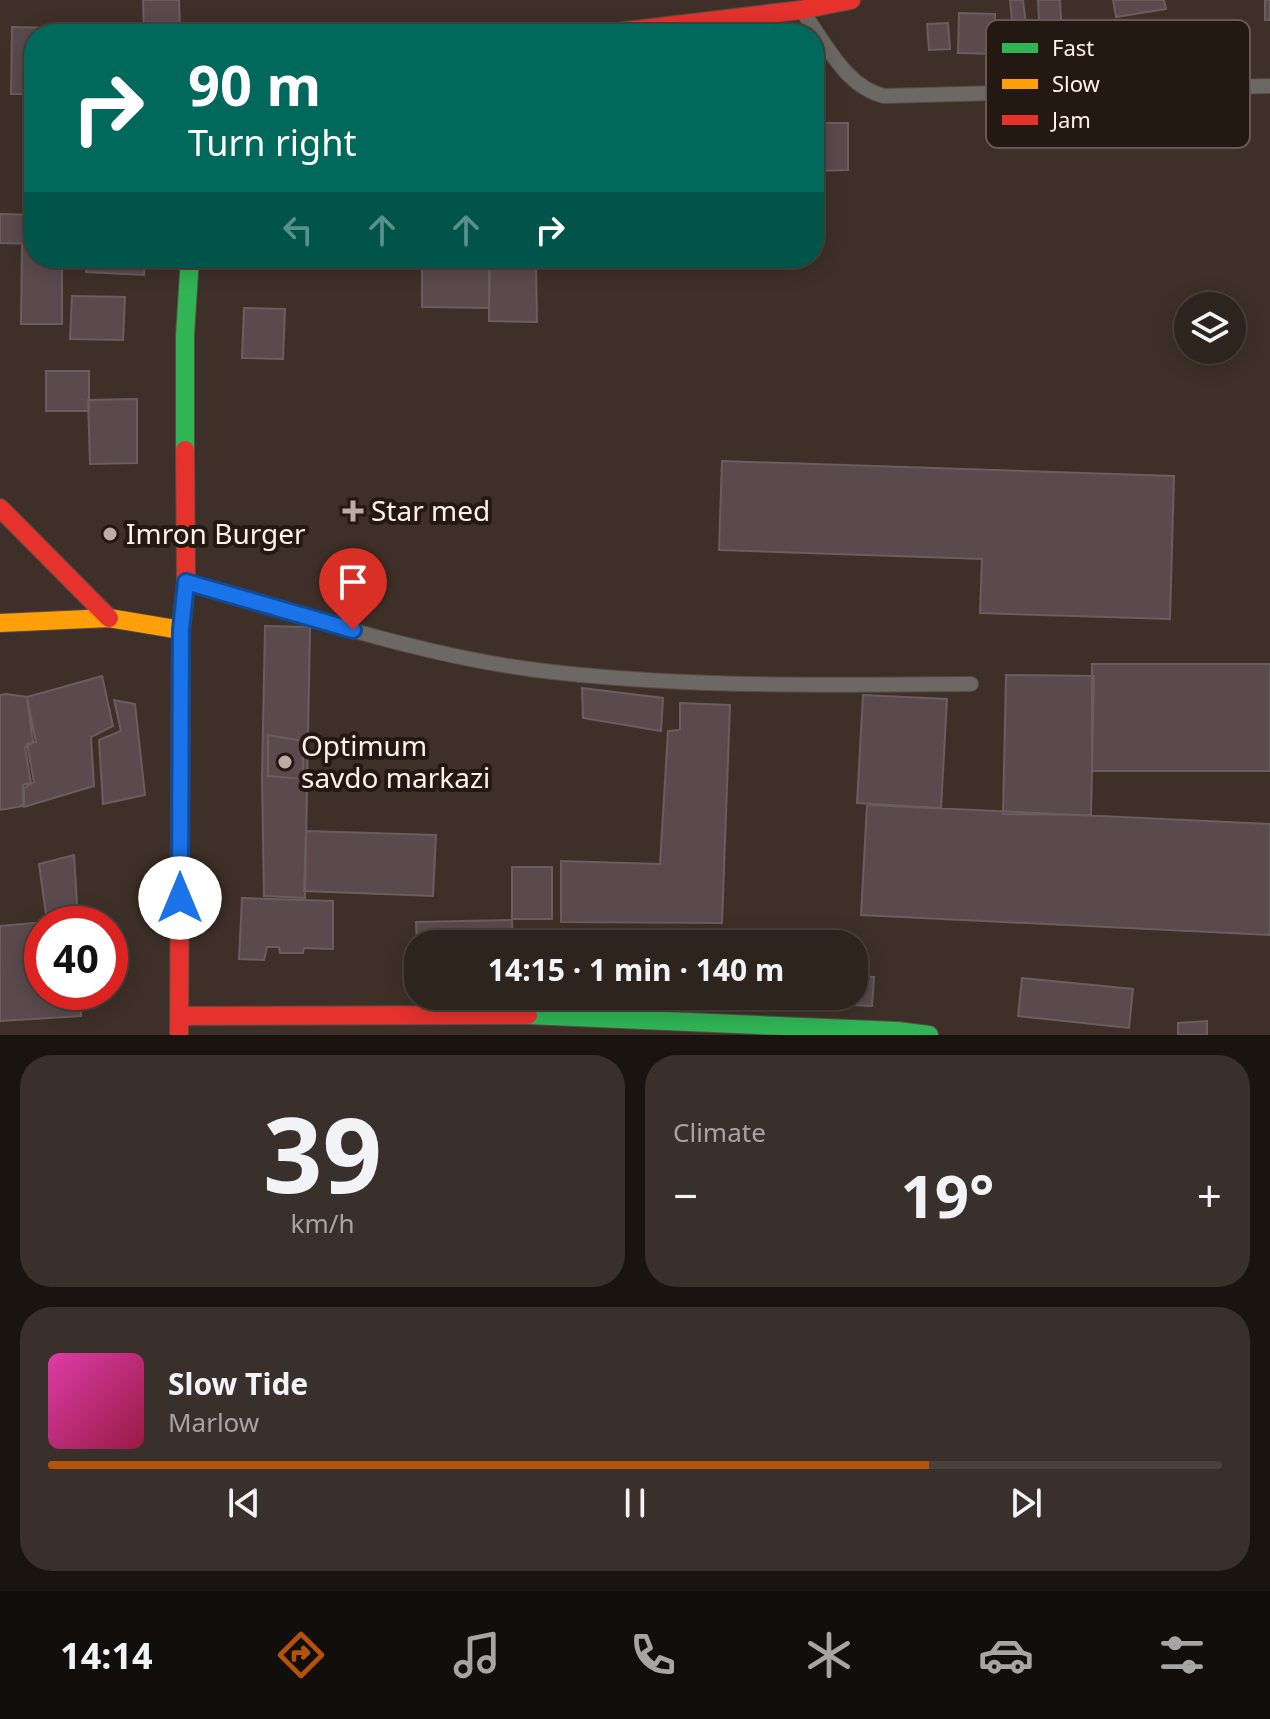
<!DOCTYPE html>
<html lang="en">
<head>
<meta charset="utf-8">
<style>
  :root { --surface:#2e241e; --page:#3a302b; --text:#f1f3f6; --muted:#a7a4a4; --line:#49413c; --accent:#b45309 }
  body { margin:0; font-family:"Noto Sans",sans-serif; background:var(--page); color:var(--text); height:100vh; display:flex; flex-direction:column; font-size:30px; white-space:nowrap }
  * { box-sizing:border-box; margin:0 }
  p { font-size:26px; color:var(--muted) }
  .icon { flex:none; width:44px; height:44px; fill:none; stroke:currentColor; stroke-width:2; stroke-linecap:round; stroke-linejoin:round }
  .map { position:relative; height:1035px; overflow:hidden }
  .sheet { display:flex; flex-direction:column; gap:20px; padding:20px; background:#191410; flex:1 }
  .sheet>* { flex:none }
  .hud { position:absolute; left:24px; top:24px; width:800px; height:244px; border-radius:32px; box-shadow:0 4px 20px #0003,0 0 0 2px var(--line); background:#00695c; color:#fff; overflow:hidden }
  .buttons { position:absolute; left:1174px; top:292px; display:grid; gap:16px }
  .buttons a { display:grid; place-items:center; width:72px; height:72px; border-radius:50%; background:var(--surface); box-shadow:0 4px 20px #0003,0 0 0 2px var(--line); font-size:40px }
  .speed { position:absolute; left:24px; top:906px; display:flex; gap:16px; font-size:40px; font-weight:700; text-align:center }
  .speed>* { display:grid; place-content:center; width:104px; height:104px; border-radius:50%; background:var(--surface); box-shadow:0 4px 20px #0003,0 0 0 2px var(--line); line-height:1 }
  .speed .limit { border:12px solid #d22; background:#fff; color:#111 }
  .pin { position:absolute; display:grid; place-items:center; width:68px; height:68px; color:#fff; margin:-82px -34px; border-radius:50% 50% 50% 0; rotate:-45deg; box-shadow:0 0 8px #0007 }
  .pin .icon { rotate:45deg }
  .me { position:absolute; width:88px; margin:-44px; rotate:0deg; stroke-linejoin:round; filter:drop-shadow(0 0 6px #0008) }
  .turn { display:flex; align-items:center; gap:28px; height:168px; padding:0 32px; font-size:36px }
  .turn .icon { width:104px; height:104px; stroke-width:2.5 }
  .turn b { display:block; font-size:56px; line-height:68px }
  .lanes { display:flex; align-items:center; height:76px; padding:0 32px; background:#0003; justify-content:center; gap:40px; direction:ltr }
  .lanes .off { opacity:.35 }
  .big { font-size:60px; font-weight:700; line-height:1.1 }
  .sheet .tile { flex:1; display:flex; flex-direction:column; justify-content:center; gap:12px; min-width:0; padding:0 28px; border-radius:32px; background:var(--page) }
  .sheet .dial { align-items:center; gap:0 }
  .dial b { font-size:104px; line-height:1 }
  .song { display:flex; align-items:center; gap:24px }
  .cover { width:96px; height:96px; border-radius:12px; background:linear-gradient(135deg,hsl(320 70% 55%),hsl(340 70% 35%)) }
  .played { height:8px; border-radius:4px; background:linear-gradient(90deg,var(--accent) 75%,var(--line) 75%) }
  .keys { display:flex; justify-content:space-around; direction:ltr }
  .heat { display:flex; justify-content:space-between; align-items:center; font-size:44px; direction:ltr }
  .sheet .tiles { flex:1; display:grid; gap:20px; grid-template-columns:1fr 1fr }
  .tile:last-child { grid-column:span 2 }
  .trip { position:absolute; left:404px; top:930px; width:464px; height:80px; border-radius:32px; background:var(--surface); box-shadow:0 4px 20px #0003,0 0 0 2px var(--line); font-weight:700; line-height:80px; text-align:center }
  .dock { display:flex; height:128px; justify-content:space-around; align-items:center; background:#120e0c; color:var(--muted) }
  .dock .icon { width:56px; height:56px }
  .dock .active { color:var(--accent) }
  .dock b { font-size:36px; color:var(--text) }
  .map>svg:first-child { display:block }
  .building { fill:#5a4a4e; stroke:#695e5e; stroke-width:2 }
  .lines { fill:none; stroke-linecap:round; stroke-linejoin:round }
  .lane-casing { stroke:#574c45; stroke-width:16 }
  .fast-casing { stroke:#574c45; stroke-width:20 }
  .slow-casing { stroke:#574c45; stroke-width:20 }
  .jam-casing { stroke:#574c45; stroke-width:20 }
  .lane { stroke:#6c6964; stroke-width:14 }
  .fast { stroke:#30b455; stroke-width:18 }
  .slow { stroke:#ff9f0a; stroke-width:18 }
  .jam { stroke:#e5322d; stroke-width:18 }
  .route-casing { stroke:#114b97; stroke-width:20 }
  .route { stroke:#1a73e8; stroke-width:14 }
  .poi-dot { fill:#bbada6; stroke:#241812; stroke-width:3 }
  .labels { text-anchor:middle; stroke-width:8; stroke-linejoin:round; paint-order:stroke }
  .poi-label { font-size:28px; fill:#fff0ea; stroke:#241812; text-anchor:start }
  .key { fill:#241812; stroke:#665953; stroke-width:2 }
  .key-label { font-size:22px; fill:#fff0ea }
</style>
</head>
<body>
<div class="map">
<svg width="1270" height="1035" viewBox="0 0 1270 1035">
  <rect width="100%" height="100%" fill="#3e3028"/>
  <path class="building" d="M143,0H179L180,31L144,32Z
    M1010,0H1023L1028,41L1014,42Z
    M1038,0H1060L1062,37L1040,39Z
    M1113,0H1164L1166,9L1116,17Z
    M1265,0H1270V20H1265Z
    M959,13L995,14V54L958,53Z
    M948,23L950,49L929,50L927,24Z
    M12,27L60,28V34H34V94H11Z
    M814,123H848V170L814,171Z
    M0,214L34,215V244L0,243Z
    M22,244H34V258H62V324H21Z
    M87,258H145L144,275L86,272Z
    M373,258H527V266L373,268Z
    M536,266L537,322L489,321V267Z
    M422,267L490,268L489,308L422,307Z
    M72,296L125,297L123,340L70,339Z
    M244,308L285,309L283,359L242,358Z
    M46,371H89V411H46Z
    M137,399V463L90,464L88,400Z
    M722,461L1174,476L1170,619L980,613L982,559L719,550Z
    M265,626L310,627L305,898L264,896L262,779Z
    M1092,664H1270V771H1092Z
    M1006,675L1094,676L1091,815L1003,814Z
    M102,676L113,726L91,737L94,786L24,807V788L34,782L27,744L36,742L27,697Z
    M582,688L663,698L661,731L583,718Z
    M6,694L27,697L33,742L25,748L31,783L23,785V806L0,810V695Z
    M863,695L947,699L941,808L857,803Z
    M114,700L135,704L145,795L103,804L99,740L121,731Z
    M680,703L730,705L722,923L561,922V861L660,864L668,731L680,730Z
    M268,735L303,741V779L268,776Z
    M867,805L1270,824V935L861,915Z
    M306,831L436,835L433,896L304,891Z
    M74,855L78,919L47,922L39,864Z
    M512,867H552V919H512Z
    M242,898L333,901V949L304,948L303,953H280L279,947H267L264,960L239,959Z
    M80,919V924H42V992H81V1016L0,1021V926Z
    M512,920L513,944H418L417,946L416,922Z
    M854,976L874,977L872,1006L775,1002V996H854Z
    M1022,978L1133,989L1129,1028L1018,1016Z
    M1207,1021V1035H1178V1023Z"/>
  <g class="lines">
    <defs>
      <path id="lane" d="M804,14C826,44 846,87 884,96L1270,86
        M190,583C304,615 418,655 536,670C681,688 826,685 971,684"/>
      <path id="fast" d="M185,450V335L190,258
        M528,1015L897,1031L929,1035"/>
      <path id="slow" d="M0,623L109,618L181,630"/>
      <path id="jam" d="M601,34L801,10L851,0
        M0,508L109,618
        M180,1016L528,1015
        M179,1035L181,630L186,582L185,450"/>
    </defs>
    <use href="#lane" class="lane-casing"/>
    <use href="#fast" class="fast-casing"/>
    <use href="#slow" class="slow-casing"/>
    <use href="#jam" class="jam-casing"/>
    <use href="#lane" class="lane"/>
    <use href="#fast" class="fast"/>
    <use href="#slow" class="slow"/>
    <use href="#jam" class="jam"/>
  </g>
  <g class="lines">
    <defs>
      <path id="route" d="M180,898L181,630L186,582L353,630"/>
    </defs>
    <use href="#route" class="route-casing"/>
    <use href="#route" class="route"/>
  </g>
  <g class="poi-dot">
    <path d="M349 499h8v8h8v8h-8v8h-8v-8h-8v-8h8z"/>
    <circle cx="110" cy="534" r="8"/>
    <circle cx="285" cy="762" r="8"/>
  </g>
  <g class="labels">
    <g class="poi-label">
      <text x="371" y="521">Star med</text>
      <text x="126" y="544">Imron Burger</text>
      <text x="301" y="756">Optimum<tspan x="301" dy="32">savdo markazi</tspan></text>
    </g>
  </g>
  <rect x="986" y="20" width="264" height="128" rx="12" class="key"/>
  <rect x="1002" y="43" width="36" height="10" fill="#30b455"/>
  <rect x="1002" y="79" width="36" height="10" fill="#ff9f0a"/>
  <rect x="1002" y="115" width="36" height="10" fill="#e5322d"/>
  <g class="key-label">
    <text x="1052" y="56">Fast</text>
    <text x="1052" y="92">Slow</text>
    <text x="1052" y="128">Jam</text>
  </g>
</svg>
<div class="buttons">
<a><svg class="icon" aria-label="layers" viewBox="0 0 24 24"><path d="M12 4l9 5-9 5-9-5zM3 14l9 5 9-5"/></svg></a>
</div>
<div class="speed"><div class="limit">40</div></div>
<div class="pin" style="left:353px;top:630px;background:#d93025"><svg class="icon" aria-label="arrive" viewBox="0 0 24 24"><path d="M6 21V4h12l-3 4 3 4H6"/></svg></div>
<svg class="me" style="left:180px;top:898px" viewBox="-20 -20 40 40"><circle r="19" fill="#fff"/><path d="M0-13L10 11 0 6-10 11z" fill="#1a73e8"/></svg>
<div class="trip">14:15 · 1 min · 140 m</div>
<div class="hud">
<div class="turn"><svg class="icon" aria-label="right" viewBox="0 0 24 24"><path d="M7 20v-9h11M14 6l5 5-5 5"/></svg><div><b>90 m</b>Turn right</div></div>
<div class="lanes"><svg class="icon off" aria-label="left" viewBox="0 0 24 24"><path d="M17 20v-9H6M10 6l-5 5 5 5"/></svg><svg class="icon off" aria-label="ahead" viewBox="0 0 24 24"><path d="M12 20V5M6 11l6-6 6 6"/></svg><svg class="icon off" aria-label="ahead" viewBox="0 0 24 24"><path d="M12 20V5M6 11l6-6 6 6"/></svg><svg class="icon" aria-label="right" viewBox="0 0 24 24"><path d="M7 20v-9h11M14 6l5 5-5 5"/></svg></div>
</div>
</div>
<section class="sheet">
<div class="tiles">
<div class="tile dial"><b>39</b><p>km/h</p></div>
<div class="tile"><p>Climate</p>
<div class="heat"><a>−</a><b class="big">19°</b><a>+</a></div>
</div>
<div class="tile">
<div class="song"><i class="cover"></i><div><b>Slow Tide</b><p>Marlow</p></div></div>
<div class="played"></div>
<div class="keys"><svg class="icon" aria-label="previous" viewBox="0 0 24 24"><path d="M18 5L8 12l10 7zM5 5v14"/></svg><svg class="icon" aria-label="pause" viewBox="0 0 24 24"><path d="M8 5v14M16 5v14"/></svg><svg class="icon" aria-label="next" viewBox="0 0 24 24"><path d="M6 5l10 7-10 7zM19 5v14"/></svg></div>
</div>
</div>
</section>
<nav class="dock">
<b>14:14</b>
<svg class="icon active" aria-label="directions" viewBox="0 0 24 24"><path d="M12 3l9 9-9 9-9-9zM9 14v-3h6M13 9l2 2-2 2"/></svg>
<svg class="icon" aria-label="music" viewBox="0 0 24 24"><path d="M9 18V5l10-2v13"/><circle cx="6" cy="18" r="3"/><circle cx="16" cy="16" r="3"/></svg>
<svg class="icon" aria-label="phone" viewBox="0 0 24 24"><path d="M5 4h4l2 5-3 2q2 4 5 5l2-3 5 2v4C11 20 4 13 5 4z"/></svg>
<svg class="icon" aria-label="climate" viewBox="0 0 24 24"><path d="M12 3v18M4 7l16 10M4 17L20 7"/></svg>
<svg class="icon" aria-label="car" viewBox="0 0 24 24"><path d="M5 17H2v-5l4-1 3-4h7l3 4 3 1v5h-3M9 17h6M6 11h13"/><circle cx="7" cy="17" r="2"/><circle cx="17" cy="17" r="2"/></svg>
<svg class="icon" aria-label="filters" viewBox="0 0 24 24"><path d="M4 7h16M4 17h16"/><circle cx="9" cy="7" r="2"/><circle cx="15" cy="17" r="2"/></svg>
</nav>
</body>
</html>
